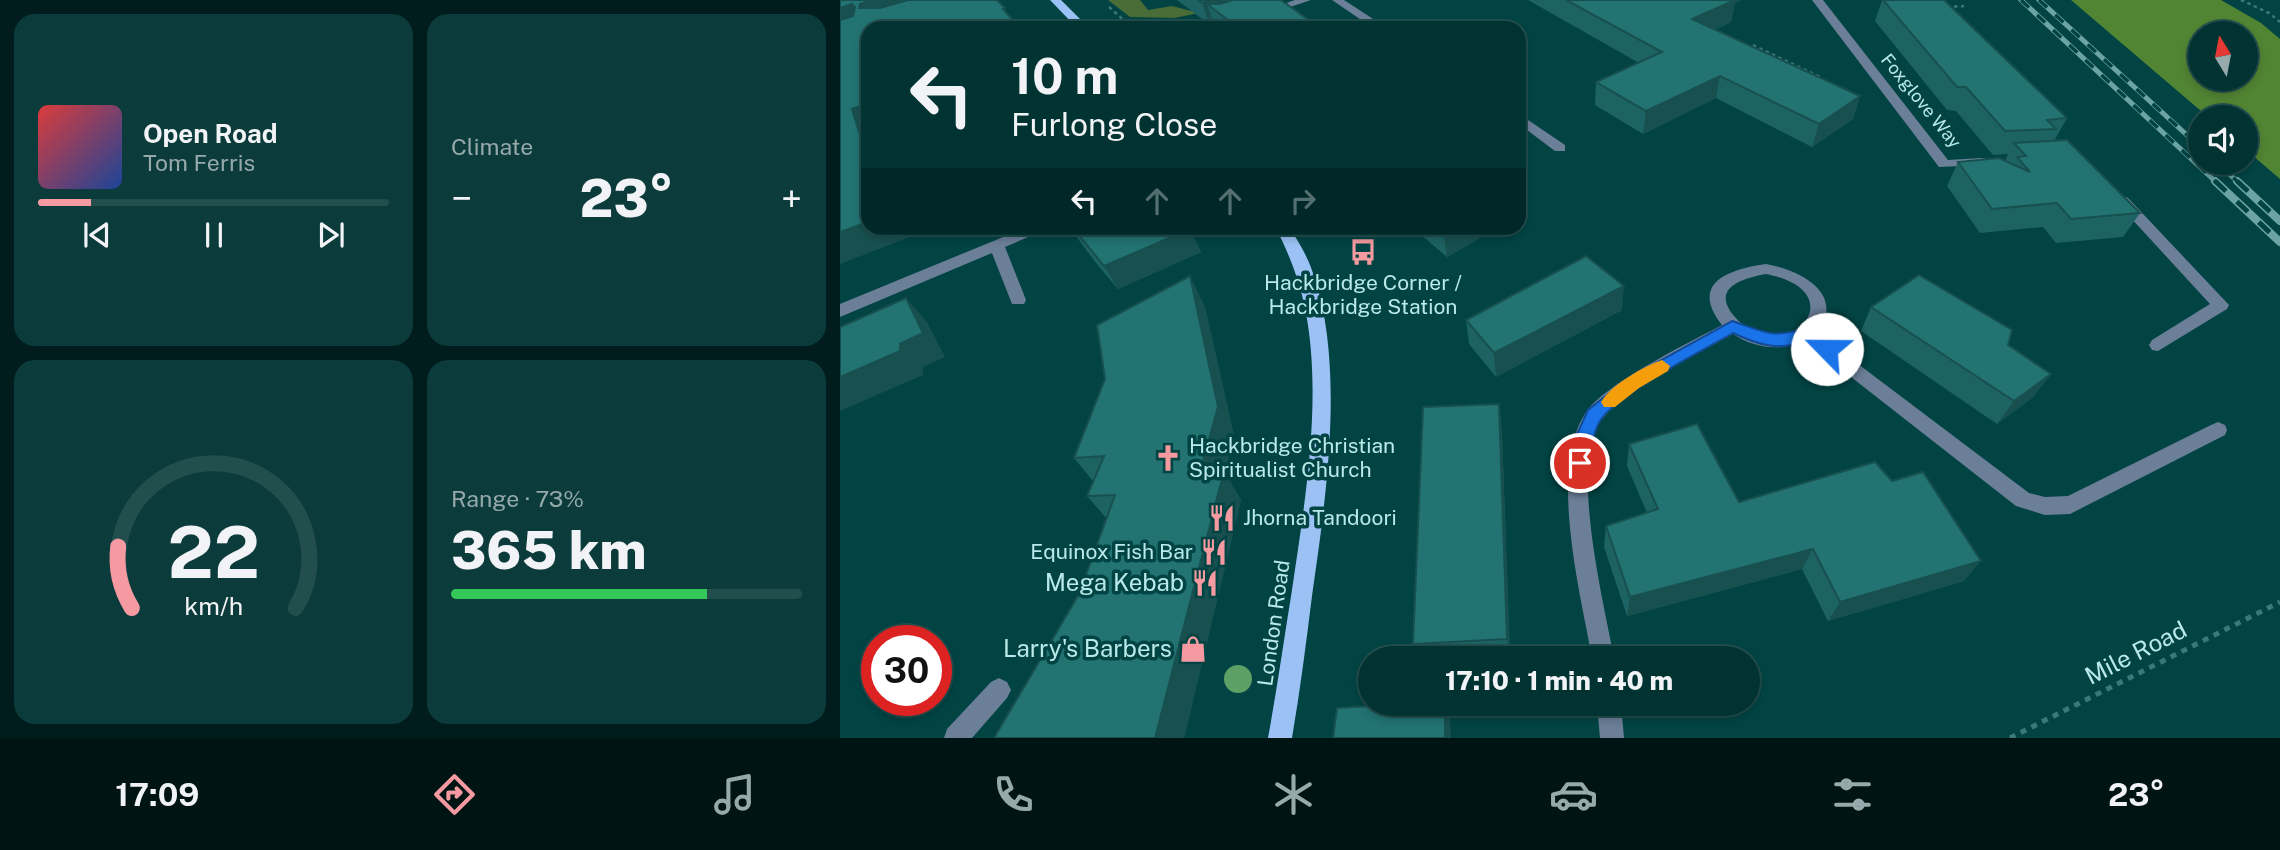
<!DOCTYPE html>
<html lang="en">
<head>
<meta charset="utf-8">
<style>
  :root { --surface:#023333; --page:#0c3b3b; --text:#f1f3f6; --muted:#96aaac; --line:#234e4e; --accent:#f49aa0 }
  body { margin:0; font-family:"Public Sans",sans-serif; background:var(--page); color:var(--text); height:100vh; display:flex; flex-direction:column; font-size:26px; white-space:nowrap }
  * { box-sizing:border-box; margin:0 }
  p { font-size:23px; color:var(--muted) }
  .icon { flex:none; width:38px; height:38px; fill:none; stroke:currentColor; stroke-width:2; stroke-linecap:round; stroke-linejoin:round }
  .map { position:relative; flex:1; overflow:hidden }
  .panel { display:flex; flex-direction:column; gap:14px; padding:14px; background:#011c1c; width:840px }
  .panel>* { flex:none }
  .hud { position:absolute; left:21px; top:21px; width:665px; height:214px; border-radius:21px; box-shadow:0 4px 10px #0003,0 0 0 2px var(--line); background:#023333; color:var(--text); overflow:hidden }
  .needle { width:46px; rotate:350deg }
  .controls { position:absolute; left:1348px; top:21px; display:grid; gap:14px }
  .controls a { display:grid; place-items:center; width:70px; height:70px; border-radius:50%; background:var(--surface); box-shadow:0 4px 10px #0003,0 0 0 2px var(--line); font-size:35px }
  .speed { position:absolute; left:21px; top:625px; display:flex; gap:14px; font-size:35px; font-weight:700; text-align:center }
  .speed>* { display:grid; place-content:center; width:91px; height:91px; border-radius:50%; background:var(--surface); box-shadow:0 4px 10px #0003,0 0 0 2px var(--line); line-height:1 }
  .speed .limit { border:10px solid #d22; background:#fff; color:#111 }
  .pin { position:absolute; display:grid; place-items:center; width:60px; height:60px; color:#fff; margin:-30px; border:4px solid #fff; border-radius:50%; box-shadow:0 2px 7px #0007 }
  .me { position:absolute; width:77px; margin:-38px; rotate:293deg; stroke-linejoin:round; filter:drop-shadow(0 0 5px #0008) }
  .turn { display:flex; align-items:center; gap:24px; height:147px; padding:0 35px; font-size:32px }
  .turn .icon { width:91px; height:91px; stroke-width:2.5 }
  .turn b { display:block; font-size:49px; line-height:60px }
  .lanes { display:flex; align-items:center; height:66px; padding:0 35px; background:#0003; justify-content:center; gap:35px; direction:ltr }
  .lanes .off { opacity:.35 }
  .big { font-size:52px; font-weight:800; line-height:1.1 }
  .panel .widget { flex:1; display:flex; flex-direction:column; justify-content:center; gap:10px; min-width:0; padding:0 24px; border-radius:21px; background:var(--page) }
  .panel .dial { align-items:center; gap:0 }
  .dial svg { height:182px; overflow:visible; fill:none; stroke:var(--line); stroke-width:7; stroke-linecap:round; text-anchor:middle }
  .dial text { fill:var(--text); stroke:none }
  .song { display:flex; align-items:center; gap:21px }
  .cover { width:84px; height:84px; border-radius:10px; background:linear-gradient(135deg,hsl(0 70% 55%),hsl(220 70% 35%)) }
  .played { height:7px; border-radius:4px; background:linear-gradient(90deg,var(--accent) 15%,var(--line) 15%) }
  .keys { display:flex; justify-content:space-around; direction:ltr }
  .heat { display:flex; justify-content:space-between; align-items:center; font-size:38px; direction:ltr }
  .charge { height:10px; border-radius:5px; background:linear-gradient(90deg,#34c759 73%,var(--line) 0) }
  .panel .tiles { flex:1; display:grid; gap:14px; grid-template-columns:repeat(2,1fr) }
  .trip { position:absolute; left:518px; top:646px; width:402px; height:70px; border-radius:35px; background:var(--surface); box-shadow:0 4px 10px #0003,0 0 0 2px var(--line); font-weight:800; line-height:70px; text-align:center }
  .tab-bar { display:flex; height:112px; justify-content:space-around; align-items:center; background:#011414; color:var(--muted) }
  .tab-bar .icon { width:49px; height:49px }
  .tab-bar .current { color:var(--accent) }
  .tab-bar b { font-size:32px; color:var(--text) }
  main { display:flex; flex:1; min-height:0 }
  .map>svg:first-child { display:block }
  .green { fill:#4a6d37 }
  .forest { fill:#518433; fill-rule:evenodd }
  .lines { fill:none; stroke-linecap:round; stroke-linejoin:round }
  .path-far1 { stroke:#3c7878; stroke-width:2.5; stroke-dasharray:3.5 3.5; stroke-linecap:butt }
  .path { stroke:#3c7878; stroke-width:5; stroke-dasharray:6 6; stroke-linecap:butt }
  .minor { fill:#6c7f98; fill-rule:evenodd }
  .major { fill:#9cc2f5; fill-rule:evenodd }
  .rail-far1-casing { stroke:#6ca3a3; stroke-width:5 }
  .rail-casing { stroke:#6ca3a3; stroke-width:8 }
  .rail-far1 { stroke:#024444; stroke-width:3.5; stroke-dasharray:11; stroke-linecap:butt }
  .rail { stroke:#024444; stroke-width:5; stroke-dasharray:15; stroke-linecap:butt }
  .tree { fill:#5ca066 }
  .wall { fill:#1e6363 }
  .shaded-wall { fill:#185050 }
  .building { fill:#237373; stroke:#185050; stroke-width:2 }
  .route { fill:#1a73e8; stroke:#114b97; stroke-width:2 }
  .slow { fill:#f59e0b }
  .labels { text-anchor:middle; stroke-width:7; stroke-linejoin:round; paint-order:stroke }
  .far-street-label { font-size:18px; fill:#b9e9e9; stroke:#024444 }
  .poi-label { font-size:21px; fill:#b9e9e9; stroke:#024444; text-anchor:start }
  .street-label { font-size:21px; fill:#b9e9e9; stroke:#024444 }
  .near-poi-label { font-size:24px; fill:#b9e9e9; stroke:#024444; text-anchor:end }
  .near-street-label { font-size:24px; fill:#b9e9e9; stroke:#024444 }
</style>
</head>
<body>
<main>
<section class="panel">
<div class="tiles">
<div class="widget">
<div class="song"><i class="cover"></i><div><b>Open Road</b><p>Tom Ferris</p></div></div>
<div class="played"></div>
<div class="keys"><svg class="icon" aria-label="previous" viewBox="0 0 24 24"><path d="M18 5L8 12l10 7zM5 5v14"/></svg><svg class="icon" aria-label="pause" viewBox="0 0 24 24"><path d="M8 5v14M16 5v14"/></svg><svg class="icon" aria-label="next" viewBox="0 0 24 24"><path d="M6 5l10 7-10 7zM19 5v14"/></svg></div>
</div>
<div class="widget"><p>Climate</p>
<div class="heat"><a>−</a><b class="big">23°</b><a>+</a></div>
</div>
<div class="widget dial"><svg viewBox="0 0 100 80">
<path d="M14 69A42 42 0 1 1 86 69"/>
<path d="M14 69A42 42 0 0 1 8 42" stroke="#f49aa0"/>
<text x="50" y="56" font-size="32" font-weight="700">22</text>
<text x="50" y="72" font-size="11">km/h</text>
</svg></div>
<div class="widget"><p>Range · 73%</p><b class="big">365 km</b><div class="charge"></div></div>
</div>
</section>
<div class="map">
<svg width="1440" height="738" viewBox="0 0 1440 738">
  <rect width="100%" height="100%" fill="#024444"/>
  <path class="green" d="M268,0H300L308,10L332,6L359,13L334,18L290,17Z"/>
  <path class="forest" d="M1231,0H1381L1421,23L1440,39V179L1405,149V117H1368ZM1360,33H1405V79H1360Z"/>
  <g class="lines">
    <path class="path-far1" d="M1401,0L1429,13L1440,22
      M269,7L289,25L318,28
      M1107,7L1124,6
      M913,45L982,78"/>
    <path class="path" d="M1170,738L1440,602"/>
    <path class="minor" d="M455,0H471L426,15L421,12Z
      M492,0H504L547,28H533Z
      M972,0H983L1108,160L1141,158L1146,159V165L1099,167Z
      M679,114L725,145V151H715L679,124Z
      M1283,196L1288,198L1389,305L1387,309L1318,351L1312,350L1309,345L1312,340L1370,304L1278,204L1276,201Z
      M185,228H204L202,231L165,247L186,300L184,304H172L152,253L0,317V304Z
      M926,264C959,270 1007,293 977,333L1189,493L1205,497L1228,496L1371,425L1378,422L1385,425L1387,430L1385,435L1230,514L1205,515L1176,506L965,341C941,352 914,348 893,334C854,356 792,385 763,418C727,458 765,607 774,658H752C741,595 707,466 747,411C767,383 850,342 882,325C848,282 891,269 926,264ZM926,274C1020,292 943,374 894,316C870,287 904,278 926,274Z
      M159,678L167,682L171,690L167,698L132,738H104L107,729L151,682Z
      M757,704H781L784,738H760Z"/>
    <path class="major" d="M210,0H221L249,28H237Z
      M436,228H450C457,240 465,252 470,265C507,359 486,498 472,596C466,644 460,691 452,738H428C437,689 444,639 452,590C465,501 483,397 465,308C459,279 449,254 436,228Z"/>
    <defs>
      <path id="rail-far1" d="M1181,0L1377,183
        M1199,0L1360,147
        M1377,163L1399,183"/>
      <path id="rail" d="M1375,181L1440,242
        M1397,181L1440,221"/>
    </defs>
    <use href="#rail-far1" class="rail-far1-casing"/>
    <use href="#rail" class="rail-casing"/>
    <use href="#rail-far1" class="rail-far1"/>
    <use href="#rail" class="rail"/>
  </g>
  <circle class="tree" cx="398" cy="679" r="14"/>
  <path class="wall" d="M337,0H441L477,28H375L374,24L370,25Z
    M688,0H902L895,3L891,22L874,30L1020,96L1013,119L972,147L876,98L803,134L755,105L756,82L799,63Z
    M1042,0H1104L1227,118L1214,141L1300,213L1283,237L1216,243L1203,227L1140,233L1107,186L1118,162L1165,161L1168,154L1153,155L1116,111L1107,110L1035,21Z
    M230,228H349L361,252L278,289L256,263Z
    M573,228H657L607,257Z
    M365,307L394,436L385,473L401,500L344,738H154L239,594L266,518L247,496L253,481L234,458Z
    M1031,307L1168,345L1211,374L1193,397L1157,424L1021,331Z
    M782,310L656,377L629,344L626,320Z
    M659,404L662,434L670,658H578L573,644Z
    M789,444L899,502L1124,581L988,621L962,569L787,616L764,547L766,526L807,513L787,466Z"/>
  <path class="shaded-wall" d="M32,0H116L35,25L19,8L20,4Z
    M372,0H421L424,8L367,4L374,24L370,25L362,3Z
    M874,0H902L895,3L891,22L849,41L852,19Z
    M12,4L27,26L0,34V8Z
    M880,76L876,98L803,134L806,111Z
    M1020,96L1013,119L972,147L979,124Z
    M28,104V161L12,109Z
    M682,183L684,211L679,214V185Z
    M28,222V228H71L75,235L0,264V232Z
    M605,228H657L607,257L603,229Z
    M350,229L361,252L278,289L264,266Z
    M350,276L365,307L394,436L385,473L401,500L344,738H315Z
    M784,286L782,310L656,377L654,353Z
    M66,298L87,322L105,357L83,367V375L0,411V377L60,344Z
    M1211,374L1193,397L1157,424L1174,401Z
    M659,404L662,434L670,658L667,639Z
    M973,549L962,569L787,616L790,597Z
    M1141,561L1124,581L988,621L1000,602Z
    M605,704L610,716L611,738H605Z"/>
  <path class="building" d="M0,0H32L20,4L19,8H40L68,0H157L165,8L163,9L180,28H28V104L12,109L28,161V222L0,232V20L13,16L15,7L12,4L0,8Z
    M358,0H372L362,3Z
    M393,0H441L477,26L471,28H391L388,25L392,23L367,4H380Z
    M726,0H895L852,19L1020,96L979,124L880,76L806,111L756,82L822,52Z
    M1043,0H1104L1227,118L1207,120L1216,129L1165,131L1126,87H1117Z
    M1227,140L1300,213L1231,219L1217,203L1152,209L1118,162L1159,158L1190,172L1177,157L1186,156L1174,143Z
    M233,228H349L350,229L264,266Z
    M746,256L784,286L654,353L626,320Z
    M1079,275L1172,330L1168,345L1211,374L1174,401L1031,307Z
    M350,276L378,407L360,472L384,471L315,738H154L239,594L275,495L247,496L264,456L234,458L265,379L257,325Z
    M66,298L83,333L60,344V351L0,377V327Z
    M659,404L667,639L573,644L583,407Z
    M857,424L899,502L1035,462L1052,481L1083,472L1141,561L1000,602L973,549L790,597L766,526L818,509L789,444Z
    M564,704H605V738H493L497,708Z"/>
  <path class="route" d="M892,321C926,332 930,339 967,328L995,349L987,355L965,341C940,352 916,344 893,333C862,351 777,393 760,421C750,436 754,453 746,468L740,470L734,468L731,463L733,443L748,410L787,379Z"/>
  <path class="slow" d="M822,360L830,366L828,371L799,388L775,407H764L761,402C772,384 803,367 822,360Z"/>
  <defs>
    <symbol id="bus-bare" viewBox="-9 -9 18 18"><path d="M-5-6H5V4H4V6H2V4H-2V6H-4V4H-5ZM-3.5-4V0h7V-4ZM-3.5 1.2v1.5H-2V1.2ZM2 1.2v1.5H3.5V1.2Z" fill="#f49aa0" stroke="#024444" stroke-width="2.5" paint-order="stroke"/></symbol>
    <symbol id="church-bare" viewBox="-9 -9 18 18"><path d="M-1.2-6h2.4v3.5h3.3v2.4h-3.3V6h-2.4V-.1h-3.3v-2.4h3.3Z" fill="#f49aa0" stroke="#024444" stroke-width="2.5" paint-order="stroke"/></symbol>
    <symbol id="restaurant-bare" viewBox="-9 -9 18 18"><path d="M-5-6h1v4h1v-4h1v4h1v-4h1v5L-1.5 .5V6h-2V.5L-5-1ZM5-6V6H3V1.5H1.5Q1.5-4 5-6Z" fill="#f49aa0" stroke="#024444" stroke-width="2.5" paint-order="stroke"/></symbol>
    <symbol id="shop-bare" viewBox="-9 -9 18 18"><path d="M-5-2.5h2.3a2.7 3.5 0 0 1 5.4 0H5L5.5 6h-11ZM-1.5-2.5h3a1.5 2.3 0 0 0-3 0Z" fill="#f49aa0" stroke="#024444" stroke-width="2.5" paint-order="stroke"/></symbol>
  </defs>
  <g fill-rule="evenodd">
    <use href="#bus-bare" x="504" y="233" width="38" height="38"/>
    <use href="#church-bare" x="309" y="439" width="38" height="38"/>
    <use href="#restaurant-bare" x="363" y="499" width="38" height="38"/>
    <use href="#restaurant-bare" x="355" y="533" width="38" height="38"/>
    <use href="#restaurant-bare" x="346" y="564" width="38" height="38"/>
    <use href="#shop-bare" x="334" y="630" width="38" height="38"/>
  </g>
  <g class="labels">
    <g class="far-street-label">
      <text transform="translate(1081 101) rotate(51)" y="6">Foxglove Way</text>
    </g>
    <g class="poi-label">
      <text x="523" y="290" text-anchor="middle">Hackbridge Corner /<tspan x="523" dy="24">Hackbridge Station</tspan></text>
      <text x="349" y="453">Hackbridge Christian<tspan x="349" dy="24">Spiritualist Church</tspan></text>
      <text x="403" y="525">Jhorna Tandoori</text>
      <text x="353" y="559" text-anchor="end">Equinox Fish Bar</text>
    </g>
    <g class="street-label">
      <text transform="translate(434 623) rotate(-82)" y="7">London Road</text>
    </g>
    <g class="near-poi-label">
      <text x="344" y="591">Mega Kebab</text>
      <text x="332" y="657">Larry's Barbers</text>
    </g>
    <g class="near-street-label">
      <text transform="translate(1296 653) rotate(-27)" y="8">Mile Road</text>
    </g>
  </g>
</svg>
<div class="controls">
<a><svg class="needle" viewBox="-14 -14 28 28"><path d="M0-13l5 13h-10z" fill="#e53935"/><path d="M0 13l5-13h-10z" fill="#96aaac"/></svg></a>
<a><svg class="icon" aria-label="sound" viewBox="0 0 24 24"><path d="M4 9h4l5-4v14l-5-4H4zM17 9q2 3 0 6"/></svg></a>
</div>
<div class="speed"><div class="limit">30</div></div>
<div class="pin" style="left:740px;top:463px;background:#d93025"><svg class="icon" aria-label="arrive" viewBox="0 0 24 24"><path d="M6 21V4h12l-3 4 3 4H6"/></svg></div>
<svg class="me" style="left:987px;top:349px" viewBox="-20 -20 40 40"><circle r="19" fill="#fff"/><path d="M0-13L10 11 0 6-10 11z" fill="#1a73e8"/></svg>
<div class="trip">17:10 · 1 min · 40 m</div>
<div class="hud">
<div class="turn"><svg class="icon" aria-label="left" viewBox="0 0 24 24"><path d="M17 20v-9H6M10 6l-5 5 5 5"/></svg><div><b>10 m</b>Furlong Close</div></div>
<div class="lanes"><svg class="icon" aria-label="left" viewBox="0 0 24 24"><path d="M17 20v-9H6M10 6l-5 5 5 5"/></svg><svg class="icon off" aria-label="ahead" viewBox="0 0 24 24"><path d="M12 20V5M6 11l6-6 6 6"/></svg><svg class="icon off" aria-label="ahead" viewBox="0 0 24 24"><path d="M12 20V5M6 11l6-6 6 6"/></svg><svg class="icon off" aria-label="right" viewBox="0 0 24 24"><path d="M7 20v-9h11M14 6l5 5-5 5"/></svg></div>
</div>
</div>
</main>
<nav class="tab-bar">
<b>17:09</b>
<svg class="icon current" aria-label="directions" viewBox="0 0 24 24"><path d="M12 3l9 9-9 9-9-9zM9 14v-3h6M13 9l2 2-2 2"/></svg>
<svg class="icon" aria-label="music" viewBox="0 0 24 24"><path d="M9 18V5l10-2v13"/><circle cx="6" cy="18" r="3"/><circle cx="16" cy="16" r="3"/></svg>
<svg class="icon" aria-label="phone" viewBox="0 0 24 24"><path d="M5 4h4l2 5-3 2q2 4 5 5l2-3 5 2v4C11 20 4 13 5 4z"/></svg>
<svg class="icon" aria-label="climate" viewBox="0 0 24 24"><path d="M12 3v18M4 7l16 10M4 17L20 7"/></svg>
<svg class="icon" aria-label="car" viewBox="0 0 24 24"><path d="M5 17H2v-5l4-1 3-4h7l3 4 3 1v5h-3M9 17h6M6 11h13"/><circle cx="7" cy="17" r="2"/><circle cx="17" cy="17" r="2"/></svg>
<svg class="icon" aria-label="filters" viewBox="0 0 24 24"><path d="M4 7h16M4 17h16"/><circle cx="9" cy="7" r="2"/><circle cx="15" cy="17" r="2"/></svg>
<b>23°</b>
</nav>
</body>
</html>
